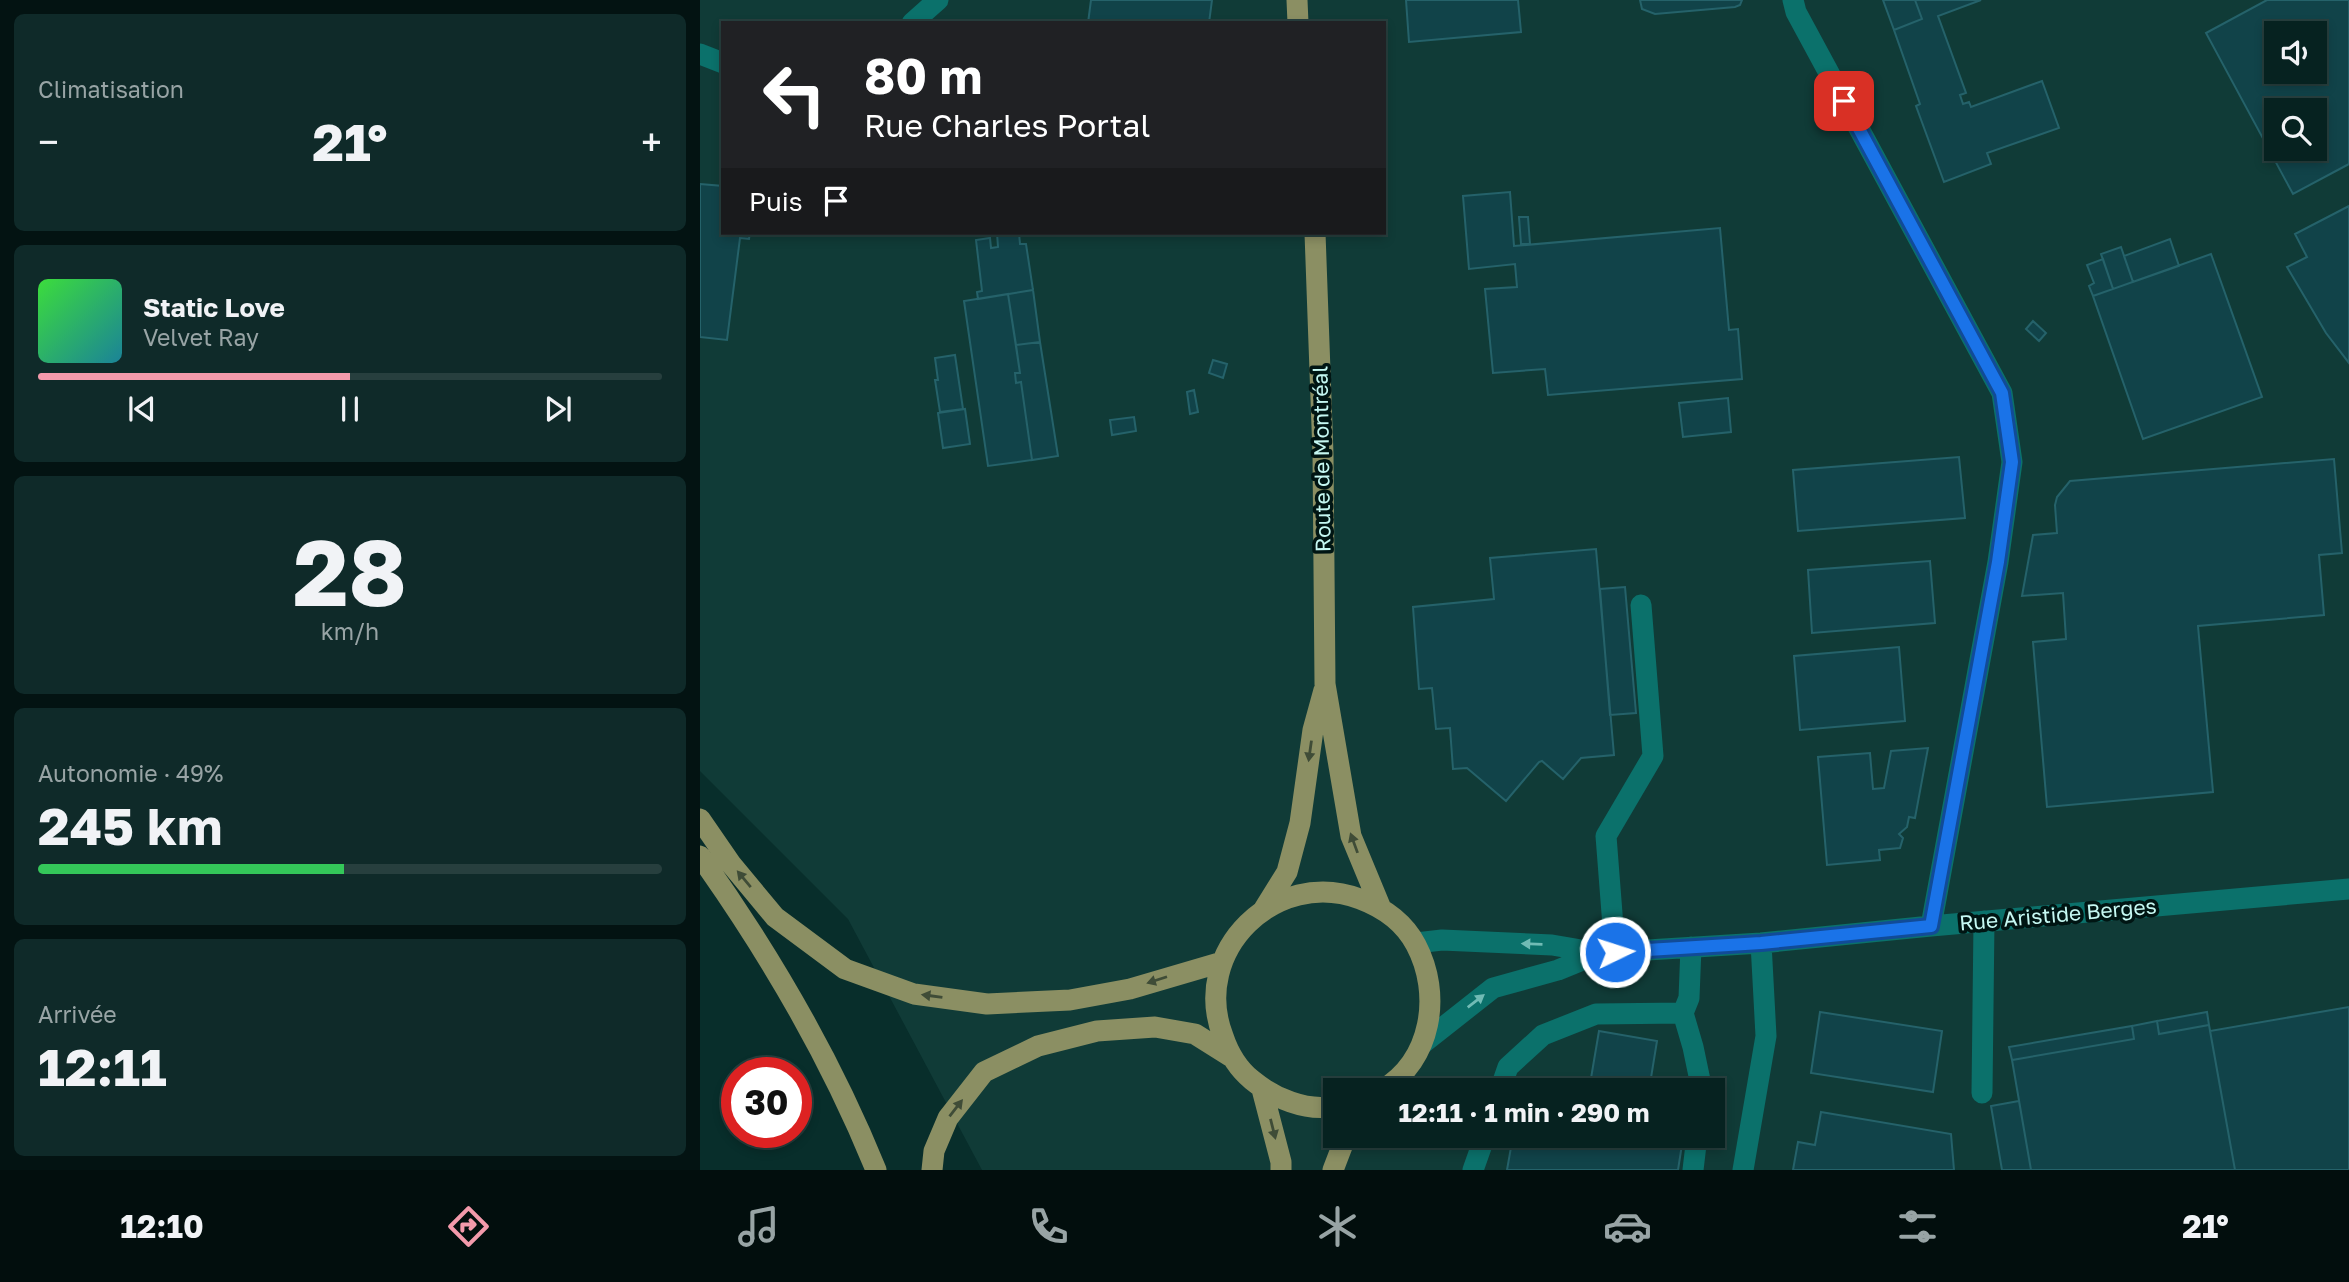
<!DOCTYPE html>
<html lang="fr">
<head>
<meta charset="utf-8">
<style>
  :root { --surface:#062220; --page:#0f2a29; --text:#f1f3f6; --muted:#98a4a5; --line:#273f3e; --accent:#f39aab }
  body { margin:0; font-family:"Golos Text",sans-serif; background:var(--page); color:var(--text); height:100vh; display:flex; flex-direction:column; font-size:26px; white-space:nowrap }
  * { box-sizing:border-box; margin:0 }
  p { font-size:23px; color:var(--muted) }
  .icon { flex:none; width:38px; height:38px; fill:none; stroke:currentColor; stroke-width:2; stroke-linecap:round; stroke-linejoin:round }
  .map { position:relative; flex:1; overflow:hidden }
  .panel { display:flex; flex-direction:column; gap:14px; padding:14px; background:#031312; width:700px }
  .panel>* { flex:none }
  .top-card { position:absolute; left:21px; top:21px; width:665px; height:214px; border-radius:0px; box-shadow:0 4px 10px #0003,0 0 0 2px var(--line); background:#202124; color:#fff; overflow:hidden }
  .buttons { position:absolute; left:1564px; top:21px; display:grid; gap:14px }
  .buttons a { display:grid; place-items:center; width:63px; height:63px; border-radius:0px; background:var(--surface); box-shadow:0 4px 10px #0003,0 0 0 2px var(--line); font-size:35px }
  .speed { position:absolute; left:21px; top:1057px; display:flex; gap:14px; font-size:35px; font-weight:700; text-align:center }
  .speed>* { display:grid; place-content:center; width:91px; height:91px; border-radius:50%; background:var(--surface); box-shadow:0 4px 10px #0003,0 0 0 2px var(--line); line-height:1 }
  .speed .limit { border:10px solid #d22; background:#fff; color:#111 }
  .pin { position:absolute; display:grid; place-items:center; width:60px; height:60px; color:#fff; margin:-30px; border-radius:14px; box-shadow:0 4px 10px #0006 }
  .me { position:absolute; width:77px; margin:-38px; rotate:86deg; stroke-linejoin:round; filter:drop-shadow(0 0 5px #0008) }
  .turn { display:flex; align-items:center; gap:24px; height:147px; padding:0 28px; font-size:32px }
  .turn .icon { width:91px; height:91px; stroke-width:2.5 }
  .turn b { display:block; font-size:49px; line-height:60px }
  .then { display:flex; align-items:center; height:66px; padding:0 28px; background:#0003; gap:14px; font-size:26px }
  .big { font-size:52px; font-weight:700; line-height:1.1 }
  .panel .widget { flex:1; display:flex; flex-direction:column; justify-content:center; gap:10px; min-width:0; padding:0 24px; border-radius:10px; background:var(--page) }
  .panel .dial { align-items:center; gap:0 }
  .dial b { font-size:91px; line-height:1 }
  .song { display:flex; align-items:center; gap:21px }
  .cover { width:84px; height:84px; border-radius:10px; background:linear-gradient(135deg,hsl(120 70% 55%),hsl(190 70% 35%)) }
  .played { height:7px; border-radius:4px; background:linear-gradient(90deg,var(--accent) 50%,var(--line) 50%) }
  .keys { display:flex; justify-content:space-around; direction:ltr }
  .heat { display:flex; justify-content:space-between; align-items:center; font-size:38px; direction:ltr }
  .charge { height:10px; border-radius:5px; background:linear-gradient(90deg,#34c759 49%,var(--line) 0) }
  .trip { position:absolute; left:623px; top:1078px; width:402px; height:70px; border-radius:0px; background:var(--surface); box-shadow:0 4px 10px #0003,0 0 0 2px var(--line); font-weight:700; line-height:70px; text-align:center }
  .dock { display:flex; height:112px; justify-content:space-around; align-items:center; background:#020e0d; color:var(--muted) }
  .dock .icon { width:49px; height:49px }
  .dock .on { color:var(--accent) }
  .dock b { font-size:32px; color:var(--text) }
  main { display:flex; flex:1; min-height:0 }
  .map>svg:first-child { display:block }
  .built { fill:#103b37; fill-rule:evenodd }
  .building { fill:#114349; stroke:#25626a; stroke-width:2; fill-rule:evenodd }
  .lines { fill:none; stroke-linecap:round; stroke-linejoin:round }
  .minor { stroke:#0b716b; stroke-width:21 }
  .major { stroke:#8b8f63; stroke-width:21 }
  .oneway { fill:#3f4c37 }
  .oneway2 { fill:#71bbb5 }
  .route-casing { stroke:#114b97; stroke-width:18 }
  .route { stroke:#1a73e8; stroke-width:12 }
  .labels { text-anchor:middle; stroke-width:7; stroke-linejoin:round; paint-order:stroke }
  .street-label { font-size:21px; fill:#c5f8f2; stroke:#001513 }
</style>
</head>
<body>
<main>
<section class="panel">
<div class="widget"><p>Climatisation</p>
<div class="heat"><a>−</a><b class="big">21°</b><a>+</a></div>
</div>
<div class="widget">
<div class="song"><i class="cover"></i><div><b>Static Love</b><p>Velvet Ray</p></div></div>
<div class="played"></div>
<div class="keys"><svg class="icon" aria-label="previous" viewBox="0 0 24 24"><path d="M18 5L8 12l10 7zM5 5v14"/></svg><svg class="icon" aria-label="pause" viewBox="0 0 24 24"><path d="M8 5v14M16 5v14"/></svg><svg class="icon" aria-label="next" viewBox="0 0 24 24"><path d="M6 5l10 7-10 7zM19 5v14"/></svg></div>
</div>
<div class="widget dial"><b>28</b><p>km/h</p></div>
<div class="widget"><p>Autonomie · 49%</p><b class="big">245 km</b><div class="charge"></div></div>
<div class="widget"><p>Arrivée</p><b class="big">12:11</b></div>
</section>
<div class="map">
<svg width="1649" height="1170" viewBox="0 0 1649 1170">
  <rect width="100%" height="100%" fill="#082e2b"/>
  <path class="built" d="M0,0H1649V1170H282L148,919L0,771ZM23,23H684V233H23ZM1577,33H1615V72H1577ZM1577,110H1615V149H1577ZM635,1090H1013V1136H635Z"/>
  <path class="building" d="M391,0H512L509,23H388Z
    M706,0H818L821,32L709,42Z
    M940,0H1042L1040,5L1035,7L955,14L942,9Z
    M1183,0H1215L1222,19L1194,30Z
    M1215,0H1281L1238,16L1266,93L1260,95L1263,104L1269,102L1271,107L1342,81L1359,128L1287,153L1291,164L1244,182L1216,106L1220,104L1194,30L1222,19Z
    M1567,0H1649V164L1593,194L1506,33ZM1577,33H1615V72H1577ZM1577,110H1615V149H1577Z
    M0,184L23,186V233H50L49,239L40,238L27,340L0,337Z
    M810,192L814,246L1020,228L1029,330L1038,329L1042,379L848,395L845,369L793,373L785,289L817,287L815,264L769,269L763,196Z
    M1649,206V363L1626,333L1587,267L1607,257L1595,234Z
    M819,217H828L830,244H821Z
    M297,233H319L320,244H326L333,290L278,299L277,292L282,291L276,240L290,238L291,248L298,247Z
    M1470,239L1479,266L1433,282L1424,256Z
    M1421,247L1433,282L1413,289L1401,254Z
    M1511,254L1562,397L1443,439L1393,296Z
    M1403,259L1413,289L1393,296L1389,286L1394,283L1387,265Z
    M333,290L340,342L316,345L308,294Z
    M308,294L320,373H315L316,383L321,382L332,460L288,466L264,301Z
    M1333,321L1346,333L1339,341L1326,329Z
    M340,342L358,456L332,460L321,382L316,383L315,373H320L316,345Z
    M255,355L263,409L240,412L235,380H238L235,358Z
    M513,360L527,364L523,378L509,373Z
    M494,390L498,412L490,414L487,392Z
    M1028,398L1031,432L983,437L979,403Z
    M265,409L270,444L243,448L238,413Z
    M434,417L436,431L412,435L410,420Z
    M1259,457L1265,518L1098,531L1093,470Z
    M1634,459L1642,553L1619,555L1624,615L1498,626L1513,792L1347,807L1333,642L1366,639L1363,593L1322,596L1333,535L1357,533L1355,505L1357,497L1370,481Z
    M896,549L914,755L881,758L863,779L842,761L839,762L806,801L767,768L753,769L750,728L736,729L732,688L719,689L713,607L794,599L790,558Z
    M1230,561L1235,623L1112,633L1108,570Z
    M925,587L936,713L910,715L900,589Z
    M1199,647L1205,721L1100,730L1094,656Z
    M1228,748L1215,818L1209,817L1207,827L1199,834L1203,838L1200,848L1179,850L1180,860L1127,865L1118,757L1170,753L1173,789L1184,788L1191,751Z
    M1649,1007V1170H1535L1510,1031Z
    M1120,1012L1242,1031L1233,1092L1111,1073Z
    M1507,1012L1509,1025L1459,1034L1457,1021Z
    M1457,1021L1459,1034L1509,1025L1535,1170H1331L1312,1060L1434,1039L1432,1026Z
    M1432,1026L1434,1039L1312,1060L1309,1047Z
    M899,1031L957,1041L949,1090H889Z
    M1319,1101L1331,1170H1302L1291,1106Z
    M1121,1112L1251,1134L1254,1170H1093L1098,1142L1115,1145Z
    M813,1136H970L983,1138L978,1170H807Z"/>
  <g class="lines">
    <path class="minor" d="M1093,0L1096,12L1302,393L1312,462L1298,562L1231,926
      M212,23L238,0
      M0,54L23,63
      M716,943L742,940L852,945L899,953L1061,943L1231,926L1649,889
      M915,952L906,836L953,756L941,605
      M983,1013L993,1047L1002,1090
      M722,1044L793,988L858,970L897,954
      M800,1090L808,1067L843,1035L896,1014L983,1013L989,998L991,947
      M1282,1093L1284,921
      M773,1170L785,1136
      M993,1170L997,1136
      M1043,1170L1066,1036L1061,943"/>
    <path class="major" d="M597,0L598,23
      M615,233L623,454L625,684L651,836L680,906
      M0,819L31,864L75,917L145,969L214,994L287,1004L370,1000L430,989L522,962
      M0,856C69,953 131,1059 176,1170
      M564,909L587,872L600,823L613,730L624,690
      M562,1089L581,1162V1170
      M635,1106C606,1112 574,1098 552,1080C537,1068 529,1054 523,1036C490,951 576,867 660,899C684,908 704,922 716,945C742,994 732,1060 682,1090
      M232,1170L234,1151L248,1118L284,1072L338,1046L397,1031L455,1027L495,1034L530,1056
      M633,1170L646,1136"/>
  </g>
  <defs><path id="oneway-solid" d="M-6-.8H1V-3.2L6.5 0L1 3.2V.8H-6Z" transform="scale(1.75)"/></defs>
  <g class="oneway">
    <use href="#oneway-solid" transform="translate(610 751) rotate(98)"/>
    <use href="#oneway-solid" transform="translate(654 843) rotate(-110)"/>
    <use href="#oneway-solid" transform="translate(44 879) rotate(-130)"/>
    <use href="#oneway-solid" transform="translate(457 980) rotate(162)"/>
    <use href="#oneway-solid" transform="translate(232 996) rotate(-172)"/>
    <use href="#oneway-solid" transform="translate(256 1108) rotate(-52)"/>
    <use href="#oneway-solid" transform="translate(573 1129) rotate(76)"/>
  </g>
  <g class="oneway2">
    <use href="#oneway-solid" transform="translate(832 944) rotate(-178)"/>
    <use href="#oneway-solid" transform="translate(776 1001) rotate(-38)"/>
  </g>
  <g class="lines">
    <defs>
      <path id="route" d="M915,952L1061,943L1231,926L1298,562L1312,462L1302,393L1144,101"/>
    </defs>
    <use href="#route" class="route-casing"/>
    <use href="#route" class="route"/>
  </g>
  <g class="labels">
    <g class="street-label">
      <text transform="translate(622 459) rotate(-91)" y="7">Route de Montréal</text>
      <text transform="translate(1358 915) rotate(-5)" y="7">Rue Aristide Berges</text>
    </g>
  </g>
</svg>
<div class="buttons">
<a><svg class="icon" aria-label="sound" viewBox="0 0 24 24"><path d="M4 9h4l5-4v14l-5-4H4zM17 9q2 3 0 6"/></svg></a>
<a><svg class="icon" aria-label="search" viewBox="0 0 24 24"><circle cx="10" cy="10" r="6"/><path d="M15 15l6 6"/></svg></a>
</div>
<div class="speed"><div class="limit">30</div></div>
<div class="pin" style="left:1144px;top:101px;background:#d93025"><svg class="icon" aria-label="arrive" viewBox="0 0 24 24"><path d="M6 21V4h12l-3 4 3 4H6"/></svg></div>
<svg class="me" style="left:915px;top:952px" viewBox="-20 -20 40 40"><circle r="17" fill="#1a73e8" stroke="#fff" stroke-width="3"/><path d="M0-11L8 9 0 5-8 9z" fill="#fff"/></svg>
<div class="trip">12:11 · 1 min · 290 m</div>
<div class="top-card">
<div class="turn"><svg class="icon" aria-label="left" viewBox="0 0 24 24"><path d="M17 20v-9H6M10 6l-5 5 5 5"/></svg><div><b>80 m</b>Rue Charles Portal</div></div>
<div class="then">Puis<svg class="icon" aria-label="arrive" viewBox="0 0 24 24"><path d="M6 21V4h12l-3 4 3 4H6"/></svg></div>
</div>
</div>
</main>
<nav class="dock">
<b>12:10</b>
<svg class="icon on" aria-label="directions" viewBox="0 0 24 24"><path d="M12 3l9 9-9 9-9-9zM9 14v-3h6M13 9l2 2-2 2"/></svg>
<svg class="icon" aria-label="music" viewBox="0 0 24 24"><path d="M9 18V5l10-2v13"/><circle cx="6" cy="18" r="3"/><circle cx="16" cy="16" r="3"/></svg>
<svg class="icon" aria-label="phone" viewBox="0 0 24 24"><path d="M5 4h4l2 5-3 2q2 4 5 5l2-3 5 2v4C11 20 4 13 5 4z"/></svg>
<svg class="icon" aria-label="climate" viewBox="0 0 24 24"><path d="M12 3v18M4 7l16 10M4 17L20 7"/></svg>
<svg class="icon" aria-label="car" viewBox="0 0 24 24"><path d="M5 17H2v-5l4-1 3-4h7l3 4 3 1v5h-3M9 17h6M6 11h13"/><circle cx="7" cy="17" r="2"/><circle cx="17" cy="17" r="2"/></svg>
<svg class="icon" aria-label="filters" viewBox="0 0 24 24"><path d="M4 7h16M4 17h16"/><circle cx="9" cy="7" r="2"/><circle cx="15" cy="17" r="2"/></svg>
<b>21°</b>
</nav>
</body>
</html>
